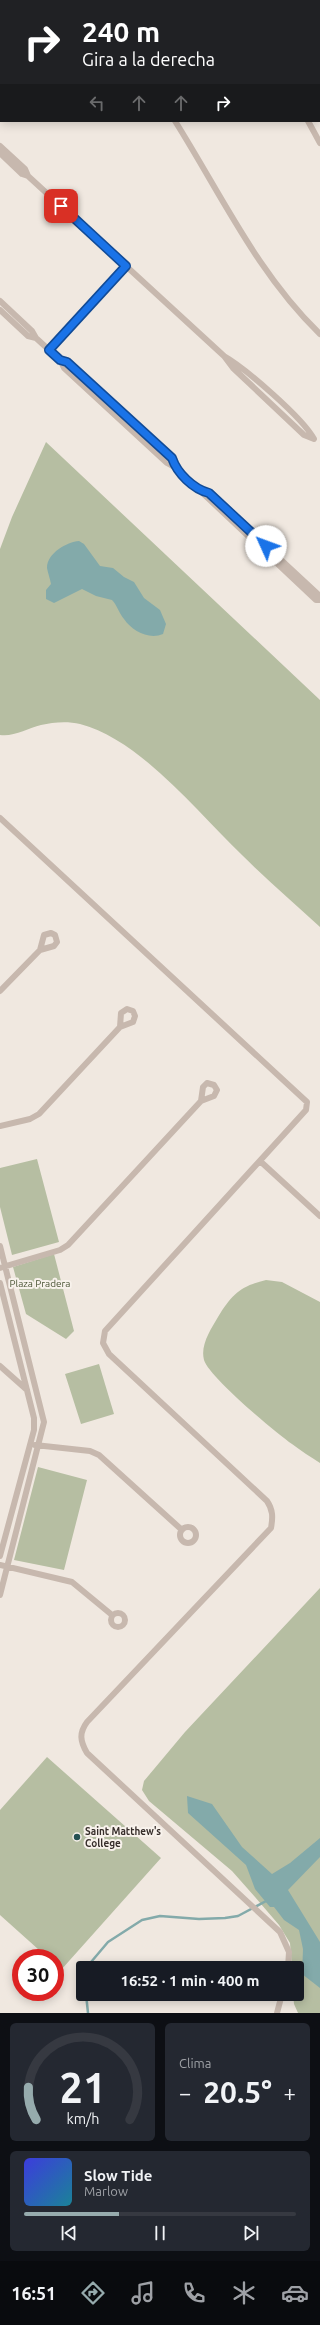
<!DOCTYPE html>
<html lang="es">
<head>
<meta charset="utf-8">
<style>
  :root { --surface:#171b24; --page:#242831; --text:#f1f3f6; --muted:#9ea1a6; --line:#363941; --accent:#96abad }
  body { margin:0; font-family:Ubuntu,sans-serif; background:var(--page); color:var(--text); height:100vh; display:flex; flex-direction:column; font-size:15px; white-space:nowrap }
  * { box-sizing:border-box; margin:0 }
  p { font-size:13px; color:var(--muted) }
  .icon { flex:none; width:22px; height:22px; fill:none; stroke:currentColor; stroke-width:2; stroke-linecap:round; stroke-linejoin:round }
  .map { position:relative; height:2013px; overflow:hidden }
  .drawer { display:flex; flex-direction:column; gap:10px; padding:10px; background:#0d0f14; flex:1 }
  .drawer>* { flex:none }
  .banner { position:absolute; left:0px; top:0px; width:320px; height:122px; box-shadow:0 2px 10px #0003; background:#202124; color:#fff; overflow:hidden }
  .speed { position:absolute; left:12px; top:1949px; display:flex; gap:8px; font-size:20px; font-weight:700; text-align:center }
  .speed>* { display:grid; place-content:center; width:52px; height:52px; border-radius:50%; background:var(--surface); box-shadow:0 2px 10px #0003; line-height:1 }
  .speed .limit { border:6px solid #d22; background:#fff; color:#111 }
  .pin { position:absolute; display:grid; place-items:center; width:34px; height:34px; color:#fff; margin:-17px; border-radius:8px; box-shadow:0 2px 6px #0006 }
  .me { position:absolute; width:44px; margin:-22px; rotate:313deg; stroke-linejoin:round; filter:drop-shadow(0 0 3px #0008) }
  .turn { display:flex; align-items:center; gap:14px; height:84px; padding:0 16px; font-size:18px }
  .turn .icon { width:52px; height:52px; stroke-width:2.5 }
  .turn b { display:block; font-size:28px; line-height:34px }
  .lanes { display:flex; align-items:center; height:38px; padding:0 16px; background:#0003; justify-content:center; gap:20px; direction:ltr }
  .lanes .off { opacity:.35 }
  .big { font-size:30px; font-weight:700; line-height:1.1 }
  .drawer .widget { flex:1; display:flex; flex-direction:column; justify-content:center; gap:6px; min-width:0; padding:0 14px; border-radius:6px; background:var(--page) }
  .drawer .dial { align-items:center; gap:0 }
  .dial svg { height:104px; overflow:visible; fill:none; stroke:var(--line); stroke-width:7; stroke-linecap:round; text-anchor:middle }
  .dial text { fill:var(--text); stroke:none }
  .song { display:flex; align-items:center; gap:12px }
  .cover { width:48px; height:48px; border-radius:6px; background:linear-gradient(135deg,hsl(240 70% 55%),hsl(190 70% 35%)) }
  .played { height:4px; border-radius:2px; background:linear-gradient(90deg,var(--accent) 35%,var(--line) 35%) }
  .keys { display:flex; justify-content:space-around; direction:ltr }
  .heat { display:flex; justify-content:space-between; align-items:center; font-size:22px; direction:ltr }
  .drawer .tiles { flex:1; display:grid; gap:10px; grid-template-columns:1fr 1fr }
  .widget:last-child { grid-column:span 2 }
  .trip { position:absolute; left:76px; top:1961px; width:228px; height:40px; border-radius:4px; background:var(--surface); box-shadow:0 2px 10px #0003; font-weight:700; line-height:40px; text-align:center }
  .menu { display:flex; height:64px; justify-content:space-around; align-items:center; background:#090b0e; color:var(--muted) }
  .menu .icon { width:28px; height:28px }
  .menu .on { color:var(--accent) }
  .menu b { font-size:18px; color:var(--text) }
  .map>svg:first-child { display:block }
  .green { fill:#b6bea2 }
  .water { fill:#83aaaa }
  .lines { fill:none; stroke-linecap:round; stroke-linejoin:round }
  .stream { stroke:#83aaaa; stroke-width:2.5 }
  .street { stroke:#c7b8ae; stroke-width:6 }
  .route-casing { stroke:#114b97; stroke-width:10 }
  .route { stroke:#1a73e8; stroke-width:7 }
  .poi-dot { fill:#265253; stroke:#f8f2ec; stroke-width:1.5 }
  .labels { text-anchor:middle; stroke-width:4; stroke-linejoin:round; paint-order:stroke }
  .park-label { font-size:10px; fill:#485232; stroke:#f8f2ec }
  .poi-label { font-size:10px; font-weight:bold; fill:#372e2b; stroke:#f8f2ec; text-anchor:start }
</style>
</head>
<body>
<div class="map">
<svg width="320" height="2013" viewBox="0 0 320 2013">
  <rect width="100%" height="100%" fill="#f0e8e0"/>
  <path class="green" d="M46,442L320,700V927C294,903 267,880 242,855C197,812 141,740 80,724C68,721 53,722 41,725C28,728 14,737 0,735V549L12,517Z
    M37,1159L59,1242L12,1255L0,1207V1168Z
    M54,1254L74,1331L66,1339L26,1314L13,1267Z
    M266,1280L282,1282L320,1302V1463C311,1457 301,1451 292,1444C275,1432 209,1377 204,1360C200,1345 211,1329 218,1317C232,1294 241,1286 266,1280Z
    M99,1364L114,1414L81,1424L65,1374Z
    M38,1467L87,1480L64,1570L14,1560Z
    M320,1588V2013H298L294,2004L293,1994H297V1968H292L290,1943L279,1925L255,1897L232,1871L149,1801L142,1790L144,1781L185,1732Z
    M47,1757L161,1858L61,1970L55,1964V1958H48L0,1915V1810Z"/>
  <path class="water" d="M79,541L84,544L100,566L113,568L124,577L134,582L144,598L160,610L166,624L163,634C149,640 132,631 124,619C119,613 117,605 112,600L96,596L82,589L54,603L46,599V590L51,584C50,579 48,573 47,568C47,553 67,542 79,541Z
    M187,1796L212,1804L242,1847L272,1874L290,1863L320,1838V1857L288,1890L320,1942V1988L302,1974L303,1949L299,1930L284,1920L274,1907H270L255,1889L246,1865L188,1813Z"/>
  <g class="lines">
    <path class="stream" d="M86,1968L108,1942L142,1920L160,1916L199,1919L225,1918L238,1916L268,1900
      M86,1994L88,2013"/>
    <path class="street" d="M128,0V1
      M230,0L231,1
      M140,1L141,0
      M161,1L162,0
      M0,13H1
      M175,121C221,194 257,273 320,334
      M308,121L320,143
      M0,146L25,169L28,176L224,356L233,368L304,435L314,439C303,418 245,368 224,356
      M0,153L22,174L28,176
      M0,301L32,331L36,338L28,336L0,310
      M36,338L60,360L64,368L167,463L176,468L172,458L67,362L60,360
      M49,350L126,266
      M176,468L316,600H320
      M200,491L209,493L320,596
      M0,818L307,1102L306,1110L105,1331L103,1343L109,1354L267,1501C273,1510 273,1517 271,1528L87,1722C79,1733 80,1741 87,1753L280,1932L289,1952L288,1968
      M0,991L40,950L54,946L57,942L55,935L51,933L44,935L40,950
      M0,1126L30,1119L39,1114L120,1027L133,1022L135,1016L133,1011L127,1009L121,1013L120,1027
      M260,1161L320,1216
      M0,1246L44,1422L0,1595
      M0,1268L60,1250L68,1245L201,1101L214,1096L217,1090L214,1085L207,1083L203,1087L201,1101
      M0,1283L34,1418V1430L0,1556
      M0,1366L27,1390
      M35,1445L90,1451L99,1455L182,1530
      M180 1535a8 8 0 1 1 16 0a8 8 0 1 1-16 0Z
      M0,1565L72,1582L112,1615
      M111 1620a7 7 0 1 1 14 0a7 7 0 1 1-14 0Z
      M277,2013L282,1994"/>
  </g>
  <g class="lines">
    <defs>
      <path id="route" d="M61,206L126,266L49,350L60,360L67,362L172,458C177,473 193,489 209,493L266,546"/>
    </defs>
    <use href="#route" class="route-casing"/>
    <use href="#route" class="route"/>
  </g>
  <circle class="poi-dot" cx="77" cy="1837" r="4"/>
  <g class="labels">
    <g class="park-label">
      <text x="40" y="1287">Plaza Pradera</text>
    </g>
    <g class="poi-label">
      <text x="85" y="1835">Saint Matthew's<tspan x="85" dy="12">College</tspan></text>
    </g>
  </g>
</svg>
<div class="speed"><div class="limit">30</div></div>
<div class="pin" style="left:61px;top:206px;background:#d93025"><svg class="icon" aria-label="arrive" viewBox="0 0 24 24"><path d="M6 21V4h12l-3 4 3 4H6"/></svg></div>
<svg class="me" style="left:266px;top:546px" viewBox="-20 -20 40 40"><circle r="19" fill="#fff"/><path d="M0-13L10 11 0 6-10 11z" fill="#1a73e8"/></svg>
<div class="trip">16:52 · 1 min · 400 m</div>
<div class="banner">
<div class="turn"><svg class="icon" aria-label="right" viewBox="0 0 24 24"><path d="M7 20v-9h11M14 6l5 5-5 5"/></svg><div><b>240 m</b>Gira a la derecha</div></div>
<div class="lanes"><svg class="icon off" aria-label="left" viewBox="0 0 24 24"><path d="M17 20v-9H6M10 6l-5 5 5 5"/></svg><svg class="icon off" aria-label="ahead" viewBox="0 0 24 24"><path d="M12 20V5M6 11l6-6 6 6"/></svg><svg class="icon off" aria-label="ahead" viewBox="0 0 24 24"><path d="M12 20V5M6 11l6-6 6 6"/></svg><svg class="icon" aria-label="right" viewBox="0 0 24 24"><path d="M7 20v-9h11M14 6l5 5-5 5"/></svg></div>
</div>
</div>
<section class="drawer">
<div class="tiles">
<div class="widget dial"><svg viewBox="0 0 100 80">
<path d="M14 69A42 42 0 1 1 86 69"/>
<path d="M14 69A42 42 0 0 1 8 44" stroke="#96abad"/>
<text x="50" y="56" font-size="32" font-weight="700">21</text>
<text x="50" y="72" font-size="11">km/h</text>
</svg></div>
<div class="widget"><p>Clima</p>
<div class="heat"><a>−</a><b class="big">20.5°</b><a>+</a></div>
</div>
<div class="widget">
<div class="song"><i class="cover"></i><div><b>Slow Tide</b><p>Marlow</p></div></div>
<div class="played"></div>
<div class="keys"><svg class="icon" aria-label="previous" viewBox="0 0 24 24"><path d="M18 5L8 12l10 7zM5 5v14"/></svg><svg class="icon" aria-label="pause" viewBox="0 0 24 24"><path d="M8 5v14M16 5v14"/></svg><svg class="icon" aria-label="next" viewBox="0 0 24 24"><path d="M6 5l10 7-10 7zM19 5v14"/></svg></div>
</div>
</div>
</section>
<nav class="menu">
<b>16:51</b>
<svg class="icon on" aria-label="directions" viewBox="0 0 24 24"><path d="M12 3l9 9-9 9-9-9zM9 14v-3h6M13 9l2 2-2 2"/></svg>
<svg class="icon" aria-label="music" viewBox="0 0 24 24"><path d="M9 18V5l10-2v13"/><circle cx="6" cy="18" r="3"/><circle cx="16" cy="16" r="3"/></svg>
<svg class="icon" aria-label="phone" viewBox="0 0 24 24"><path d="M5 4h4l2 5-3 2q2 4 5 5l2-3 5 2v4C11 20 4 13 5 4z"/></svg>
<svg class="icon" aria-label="climate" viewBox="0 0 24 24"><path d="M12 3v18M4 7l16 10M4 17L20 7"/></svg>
<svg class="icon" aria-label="car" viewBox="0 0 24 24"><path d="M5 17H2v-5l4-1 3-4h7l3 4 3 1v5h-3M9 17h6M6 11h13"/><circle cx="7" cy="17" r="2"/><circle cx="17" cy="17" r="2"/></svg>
</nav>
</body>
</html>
